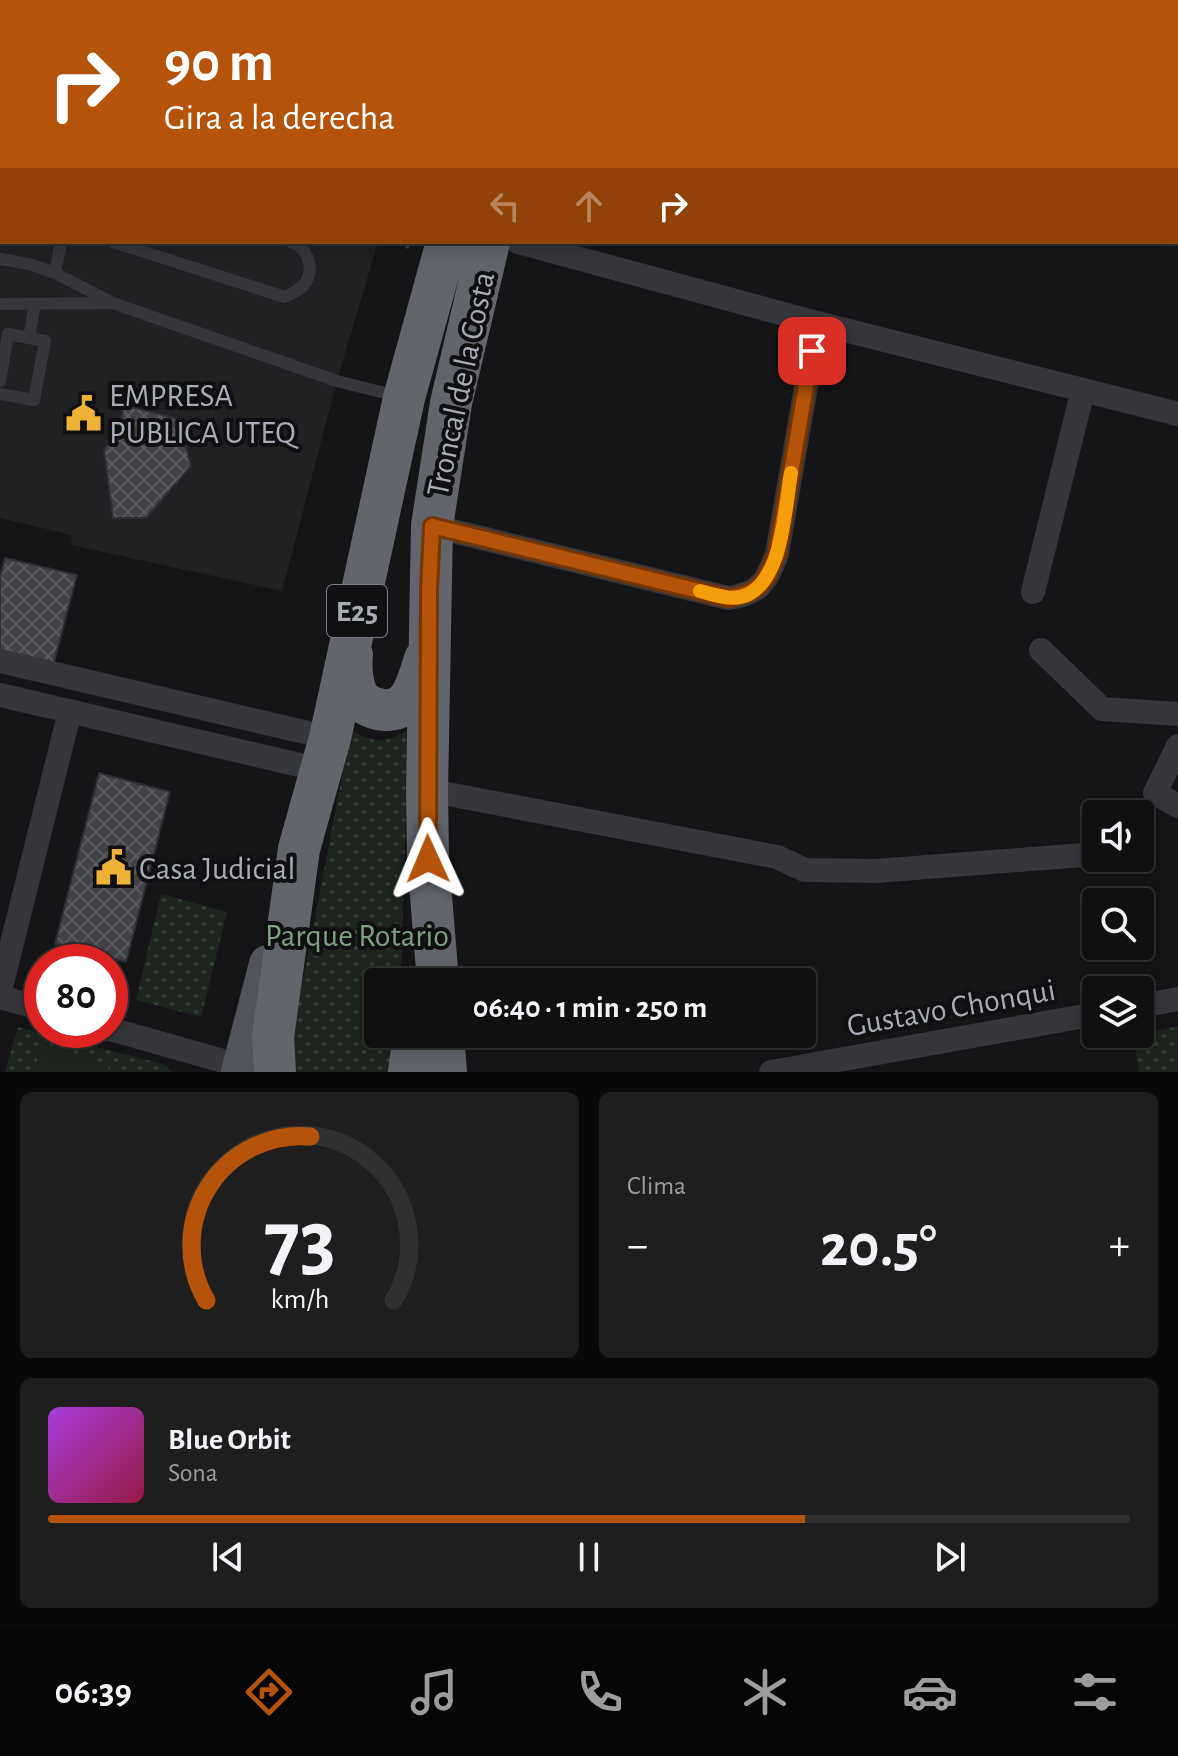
<!DOCTYPE html>
<html lang="es">
<head>
<meta charset="utf-8">
<style>
  :root { --surface:#101011; --page:#1e1e1f; --text:#f1f3f6; --muted:#9c9d9f; --line:#303031; --accent:#b45309 }
  body { margin:0; font-family:"Alegreya Sans",sans-serif; background:var(--page); color:var(--text); height:100vh; display:flex; flex-direction:column; font-size:30px; white-space:nowrap }
  * { box-sizing:border-box; margin:0 }
  p { font-size:26px; color:var(--muted) }
  .icon { flex:none; width:44px; height:44px; fill:none; stroke:currentColor; stroke-width:2; stroke-linecap:round; stroke-linejoin:round }
  .map { position:relative; height:1072px; overflow:hidden }
  .details { display:flex; flex-direction:column; gap:20px; padding:20px; background:#090909; flex:1 }
  .details>* { flex:none }
  .guide { position:absolute; left:0px; top:0px; width:1178px; height:244px; box-shadow:0 4px 20px #0003,0 0 0 2px var(--line); background:#b45309; color:#fff; overflow:hidden }
  .controls { position:absolute; left:1082px; top:800px; display:grid; gap:16px }
  .controls a { display:grid; place-items:center; width:72px; height:72px; border-radius:8px; background:var(--surface); box-shadow:0 4px 20px #0003,0 0 0 2px var(--line); font-size:40px }
  .speed { position:absolute; left:24px; top:944px; display:flex; gap:16px; font-size:40px; font-weight:700; text-align:center }
  .speed>* { display:grid; place-content:center; width:104px; height:104px; border-radius:50%; background:var(--surface); box-shadow:0 4px 20px #0003,0 0 0 2px var(--line); line-height:1 }
  .speed .limit { border:12px solid #d22; background:#fff; color:#111 }
  .pin { position:absolute; display:grid; place-items:center; width:68px; height:68px; color:#fff; margin:-34px; border-radius:16px; box-shadow:0 4px 12px #0006 }
  .me { position:absolute; width:88px; margin:-44px; rotate:359deg; stroke-linejoin:round; filter:drop-shadow(0 0 6px #0008) }
  .turn { display:flex; align-items:center; gap:28px; height:168px; padding:0 32px; font-size:36px }
  .turn .icon { width:104px; height:104px; stroke-width:2.5 }
  .turn b { display:block; font-size:56px; line-height:68px }
  .lanes { display:flex; align-items:center; height:76px; padding:0 32px; background:#0003; justify-content:center; gap:40px; direction:ltr }
  .lanes .off { opacity:.35 }
  .big { font-size:60px; font-weight:700; line-height:1.1 }
  .details .tile { flex:1; display:flex; flex-direction:column; justify-content:center; gap:12px; min-width:0; padding:0 28px; border-radius:12px; background:var(--page) }
  .details .dial { align-items:center; gap:0 }
  .dial svg { height:208px; overflow:visible; fill:none; stroke:var(--line); stroke-width:7; stroke-linecap:round; text-anchor:middle }
  .dial text { fill:var(--text); stroke:none }
  .song { display:flex; align-items:center; gap:24px }
  .cover { width:96px; height:96px; border-radius:12px; background:linear-gradient(135deg,hsl(280 70% 55%),hsl(340 70% 35%)) }
  .played { height:8px; border-radius:4px; background:linear-gradient(90deg,var(--accent) 70%,var(--line) 70%) }
  .keys { display:flex; justify-content:space-around; direction:ltr }
  .heat { display:flex; justify-content:space-between; align-items:center; font-size:44px; direction:ltr }
  .details .tiles { flex:1; display:grid; gap:20px; grid-template-columns:1fr 1fr }
  .tile:last-child { grid-column:span 2 }
  .trip { position:absolute; left:364px; top:968px; width:452px; height:80px; border-radius:8px; background:var(--surface); box-shadow:0 4px 20px #0003,0 0 0 2px var(--line); font-weight:700; line-height:80px; text-align:center }
  .tabs { display:flex; height:128px; justify-content:space-around; align-items:center; background:#060607; color:var(--muted) }
  .tabs .icon { width:56px; height:56px }
  .tabs .selected { color:var(--accent) }
  .tabs b { font-size:36px; color:var(--text) }
  .map>svg:first-child { display:block }
  .built { fill:#212124 }
  .grass { fill:url(#grass-dots) }
  .pitch { fill:#1d251e }
  .building { fill:url(#building-cross-hatch); stroke:#2f2f33; stroke-width:2 }
  .lines { fill:none; stroke-linecap:round; stroke-linejoin:round }
  .path { stroke:#3c3e43; stroke-width:5; stroke-dasharray:4 6; stroke-linecap:butt }
  .lane { stroke:#36373c; stroke-width:12 }
  .street { stroke:#36373c; stroke-width:24 }
  .primary { stroke:#52545b; stroke-width:38 }
  .highway { stroke:#63656d; stroke-width:42 }
  .route-casing { stroke:#753606; stroke-width:20 }
  .route { stroke:#b45309; stroke-width:14 }
  .slow { stroke:#f59e0b; stroke-width:14 }
  .labels { text-anchor:middle; stroke-width:8; stroke-linejoin:round; paint-order:stroke }
  .shield { fill:#101012; stroke:#7a7d86; stroke-width:2 }
  .shield-label { font-size:30px; font-weight:bold; fill:#a8acb7 }
  .street-label { font-size:32px; fill:#a8acb7; stroke:#101012 }
  .poi-label { font-size:32px; fill:#a8acb7; stroke:#101012; text-anchor:start }
  .park-label { font-size:32px; fill:#7fa181; stroke:#101012 }
</style>
</head>
<body>
<div class="map">
<svg width="1178" height="1072" viewBox="0 0 1178 1072">
  <defs>
    <pattern id="grass-dots" width="8" height="8" patternUnits="userSpaceOnUse" patternTransform="scale(2)"><rect width="8" height="8" fill="#1d251e"/><path d="M2 2h.1M6 6h.1" fill="none" stroke="#3b423c" stroke-width="1.8" stroke-linecap="round"/></pattern>
    <pattern id="building-cross-hatch" width="8" height="8" patternUnits="userSpaceOnUse" patternTransform="scale(2)"><rect width="8" height="8" fill="#424247"/><path d="M0 0l8 8M0 8l8-8" fill="none" stroke="#5a5b5f"/></pattern>
  </defs>
  <rect width="100%" height="100%" fill="#151517"/>
  <path class="built" d="M0,0H441L2,2V242H378L337,381L282,591L71,545L72,535L0,518Z"/>
  <path class="grass" d="M408,729L401,982H378V1034H400L391,1072H296L291,1043L351,730C373,743 387,745 408,729Z
    M161,894L227,912L201,1017L136,1000Z
    M1178,1026V1072H1139L1133,1037Z
    M18,1027L163,1064L173,1072H5Z"/>
  <path class="pitch" d="M42,1044L109,1067L108,1072H33Z"/>
  <path class="building" d="M124,405L190,422L185,442L191,466L146,518H113L104,450L119,427Z
    M5,558L77,575L53,666L0,654V577Z
    M99,773L170,792L126,962L55,944Z"/>
  <g class="lines">
    <path class="path" d="M397,242L407,246L408,242"/>
    <path class="lane" d="M0,175L2,168
      M0,194L2,197
      M113,242L285,297C291,294 299,290 303,286C316,271 309,248 291,242
      M0,259L29,264L55,273L113,303L337,381L397,396
      M55,273L61,242
      M0,304L110,303
      M0,381L8,334L29,338L35,304
      M0,394L34,400L45,341L29,338"/>
    <path class="street" d="M715,0L722,2
      M611,2V0
      M1176,120L1178,121
      M518,242L817,323
      M1083,390L1178,414
      M432,526L728,598C760,594 766,582 777,554L817,323L1083,390L1033,592
      M1041,650L1102,709L1178,714
      M0,661L330,738
      M0,695L321,770
      M1178,746L1155,793L1178,806
      M427,790L777,857L805,870L876,871L1096,854
      M0,991L70,711
      M0,997L42,1009
      M1140,1006L1178,999
      M110,1029L241,1066
      M771,1072L1096,1014"/>
    <path class="primary" d="M240,1072L268,964"/>
    <path class="highway" d="M514,2L515,0
      M555,2V0
      M352,655C351,666 352,681 356,692C363,709 390,716 404,704C416,694 420,673 425,659
      M438,982L428,859L427,790L432,526L451,403L489,242
      M443,1034L446,1072
      M275,1072L273,1037L299,849L330,738L404,398L447,242
      M409,1072L414,1034"/>
  </g>
  <g class="lines">
    <defs>
      <path id="route" d="M428,859L429,591L432,526L728,598C760,594 765,582 777,554L812,351"/>
    </defs>
    <use href="#route" class="route-casing"/>
    <use href="#route" class="route"/>
    <path class="slow" d="M700,591C715,595 734,602 749,594C783,576 785,507 791,473"/>
  </g>
  <defs>
    <symbol id="civic-bare" viewBox="-9 -9 18 18"><path d="M-.6-6.5H3V-4.5H.6V-3L4-1V1h2V6H-6V1h2V-1L-.6-3ZM-1.2 2.5V6h2.4V2.5Z" fill="#edb237" stroke="#101012" stroke-width="2.5" paint-order="stroke"/></symbol>
  </defs>
  <g fill-rule="evenodd">
    <use href="#civic-bare" x="58" y="388" width="51" height="51"/>
    <use href="#civic-bare" x="88" y="842" width="51" height="51"/>
  </g>
  <g class="labels">
    <rect class="shield" x="327" y="585" width="60" height="52" rx="6"/>
    <g class="shield-label">
      <text x="357" y="621">E25</text>
    </g>
    <g class="street-label">
      <text transform="translate(460 384) rotate(-78)" y="11">Troncal de la Costa</text>
      <text transform="translate(951 1007) rotate(-10)" y="11">Gustavo Chonqui</text>
    </g>
    <g class="poi-label">
      <text x="109" y="406">EMPRESA<tspan x="109" dy="37">PUBLICA UTEQ</tspan></text>
      <text x="139" y="879">Casa Judicial</text>
    </g>
    <g class="park-label">
      <text x="357" y="946">Parque Rotario</text>
    </g>
  </g>
</svg>
<div class="controls">
<a><svg class="icon" aria-label="sound" viewBox="0 0 24 24"><path d="M4 9h4l5-4v14l-5-4H4zM17 9q2 3 0 6"/></svg></a>
<a><svg class="icon" aria-label="search" viewBox="0 0 24 24"><circle cx="10" cy="10" r="6"/><path d="M15 15l6 6"/></svg></a>
<a><svg class="icon" aria-label="layers" viewBox="0 0 24 24"><path d="M12 4l9 5-9 5-9-5zM3 14l9 5 9-5"/></svg></a>
</div>
<div class="speed"><div class="limit">80</div></div>
<div class="pin" style="left:812px;top:351px;background:#d93025"><svg class="icon" aria-label="arrive" viewBox="0 0 24 24"><path d="M6 21V4h12l-3 4 3 4H6"/></svg></div>
<svg class="me" style="left:428px;top:859px" viewBox="-20 -20 40 40"><path d="M0-17L14 15 0 8-14 15z" fill="#b45309" stroke="#fff" stroke-width="4"/></svg>
<div class="trip">06:40 · 1 min · 250 m</div>
<div class="guide">
<div class="turn"><svg class="icon" aria-label="right" viewBox="0 0 24 24"><path d="M7 20v-9h11M14 6l5 5-5 5"/></svg><div><b>90 m</b>Gira a la derecha</div></div>
<div class="lanes"><svg class="icon off" aria-label="left" viewBox="0 0 24 24"><path d="M17 20v-9H6M10 6l-5 5 5 5"/></svg><svg class="icon off" aria-label="ahead" viewBox="0 0 24 24"><path d="M12 20V5M6 11l6-6 6 6"/></svg><svg class="icon" aria-label="right" viewBox="0 0 24 24"><path d="M7 20v-9h11M14 6l5 5-5 5"/></svg></div>
</div>
</div>
<section class="details">
<div class="tiles">
<div class="tile dial"><svg viewBox="0 0 100 80">
<path d="M14 69A42 42 0 1 1 86 69"/>
<path d="M14 69A42 42 0 0 1 54 6" stroke="#b45309"/>
<text x="50" y="56" font-size="32" font-weight="700">73</text>
<text x="50" y="72" font-size="11">km/h</text>
</svg></div>
<div class="tile"><p>Clima</p>
<div class="heat"><a>−</a><b class="big">20.5°</b><a>+</a></div>
</div>
<div class="tile">
<div class="song"><i class="cover"></i><div><b>Blue Orbit</b><p>Sona</p></div></div>
<div class="played"></div>
<div class="keys"><svg class="icon" aria-label="previous" viewBox="0 0 24 24"><path d="M18 5L8 12l10 7zM5 5v14"/></svg><svg class="icon" aria-label="pause" viewBox="0 0 24 24"><path d="M8 5v14M16 5v14"/></svg><svg class="icon" aria-label="next" viewBox="0 0 24 24"><path d="M6 5l10 7-10 7zM19 5v14"/></svg></div>
</div>
</div>
</section>
<nav class="tabs">
<b>06:39</b>
<svg class="icon selected" aria-label="directions" viewBox="0 0 24 24"><path d="M12 3l9 9-9 9-9-9zM9 14v-3h6M13 9l2 2-2 2"/></svg>
<svg class="icon" aria-label="music" viewBox="0 0 24 24"><path d="M9 18V5l10-2v13"/><circle cx="6" cy="18" r="3"/><circle cx="16" cy="16" r="3"/></svg>
<svg class="icon" aria-label="phone" viewBox="0 0 24 24"><path d="M5 4h4l2 5-3 2q2 4 5 5l2-3 5 2v4C11 20 4 13 5 4z"/></svg>
<svg class="icon" aria-label="climate" viewBox="0 0 24 24"><path d="M12 3v18M4 7l16 10M4 17L20 7"/></svg>
<svg class="icon" aria-label="car" viewBox="0 0 24 24"><path d="M5 17H2v-5l4-1 3-4h7l3 4 3 1v5h-3M9 17h6M6 11h13"/><circle cx="7" cy="17" r="2"/><circle cx="17" cy="17" r="2"/></svg>
<svg class="icon" aria-label="filters" viewBox="0 0 24 24"><path d="M4 7h16M4 17h16"/><circle cx="9" cy="7" r="2"/><circle cx="15" cy="17" r="2"/></svg>
</nav>
</body>
</html>
